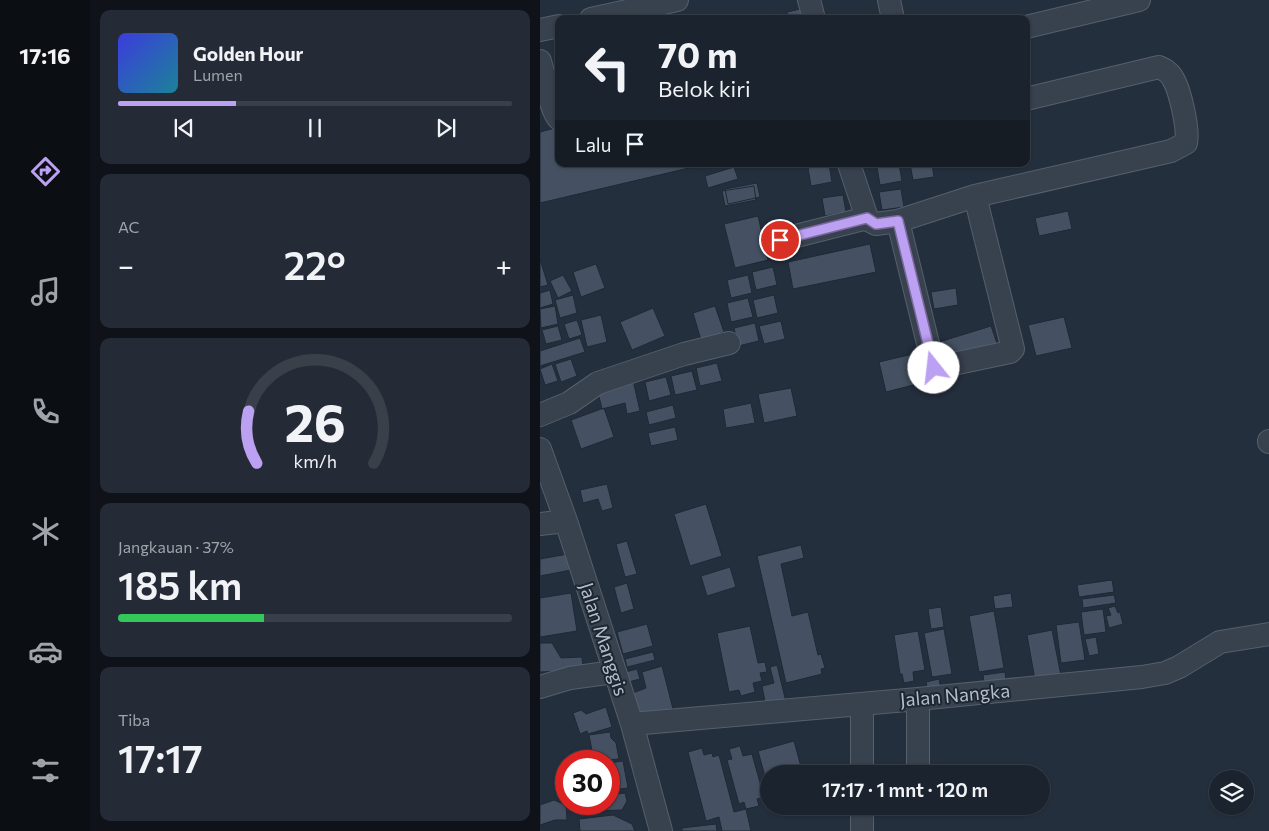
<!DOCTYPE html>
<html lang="id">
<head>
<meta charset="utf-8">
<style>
  :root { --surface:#1b232e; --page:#242b36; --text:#f1f3f6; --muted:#a0a4aa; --line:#39404a; --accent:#bca0f2 }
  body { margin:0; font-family:Commissioner,sans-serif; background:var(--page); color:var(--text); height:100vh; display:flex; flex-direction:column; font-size:19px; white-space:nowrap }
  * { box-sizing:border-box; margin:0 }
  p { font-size:16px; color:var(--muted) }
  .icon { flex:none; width:28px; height:28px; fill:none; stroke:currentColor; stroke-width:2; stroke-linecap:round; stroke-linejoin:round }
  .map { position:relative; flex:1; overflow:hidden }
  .panel { display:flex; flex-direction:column; gap:10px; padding:10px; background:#0f1319; width:450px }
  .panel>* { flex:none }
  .guide { position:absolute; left:15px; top:15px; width:475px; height:152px; border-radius:10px; box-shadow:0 1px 4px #0004,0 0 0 1px var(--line); background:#1b232e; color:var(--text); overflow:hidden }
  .controls { position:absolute; left:669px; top:770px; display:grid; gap:10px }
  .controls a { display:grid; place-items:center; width:45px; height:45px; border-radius:50%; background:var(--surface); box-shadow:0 1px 4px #0004,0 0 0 1px var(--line); font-size:25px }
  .speed { position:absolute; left:15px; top:750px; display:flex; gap:10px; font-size:25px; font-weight:700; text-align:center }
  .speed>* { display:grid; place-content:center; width:65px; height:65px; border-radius:50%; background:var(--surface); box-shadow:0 1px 4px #0004,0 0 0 1px var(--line); line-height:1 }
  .speed .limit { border:8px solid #d22; background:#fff; color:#111 }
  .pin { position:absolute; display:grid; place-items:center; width:42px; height:42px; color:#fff; margin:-21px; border:2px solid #fff; border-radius:50%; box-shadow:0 1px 5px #0007 }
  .me { position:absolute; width:55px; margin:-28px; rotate:344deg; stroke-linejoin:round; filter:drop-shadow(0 0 4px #0008) }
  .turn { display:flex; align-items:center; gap:18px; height:105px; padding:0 20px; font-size:22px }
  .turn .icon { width:65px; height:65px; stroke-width:2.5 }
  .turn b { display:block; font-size:35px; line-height:42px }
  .then { display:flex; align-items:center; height:48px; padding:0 20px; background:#0003; gap:10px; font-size:19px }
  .big { font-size:38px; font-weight:600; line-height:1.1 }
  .panel .tile { flex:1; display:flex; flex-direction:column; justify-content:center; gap:8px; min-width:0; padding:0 18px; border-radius:10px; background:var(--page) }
  .panel .dial { align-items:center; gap:0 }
  .dial svg { height:130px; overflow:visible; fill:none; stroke:var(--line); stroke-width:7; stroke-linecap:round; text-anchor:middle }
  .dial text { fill:var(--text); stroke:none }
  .song { display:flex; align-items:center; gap:15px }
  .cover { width:60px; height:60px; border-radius:8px; background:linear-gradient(135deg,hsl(240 70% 55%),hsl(190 70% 35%)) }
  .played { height:5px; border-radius:2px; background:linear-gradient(90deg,var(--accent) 30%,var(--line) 30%) }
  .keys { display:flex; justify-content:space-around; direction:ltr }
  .heat { display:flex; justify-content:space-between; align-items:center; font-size:28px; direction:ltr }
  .charge { height:8px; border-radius:4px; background:linear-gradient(90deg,#34c759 37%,var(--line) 0) }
  .trip { position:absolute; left:220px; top:765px; width:290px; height:50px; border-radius:25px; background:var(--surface); box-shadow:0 1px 4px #0004,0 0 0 1px var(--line); font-weight:600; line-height:50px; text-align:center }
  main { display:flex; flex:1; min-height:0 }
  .tab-bar { display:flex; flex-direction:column; width:90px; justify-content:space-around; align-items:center; background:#0b0e12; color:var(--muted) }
  .tab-bar .icon { width:35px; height:35px }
  .tab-bar .selected { color:var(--accent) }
  .tab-bar b { font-size:22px; color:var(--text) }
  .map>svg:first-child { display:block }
  .building { fill:#455162; stroke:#1f2835 }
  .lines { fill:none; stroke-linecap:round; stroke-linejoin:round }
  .minor-casing { stroke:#565f6c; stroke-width:24 }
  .minor { stroke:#38414e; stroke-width:22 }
  .route-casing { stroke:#7a689d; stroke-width:12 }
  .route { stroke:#bca0f2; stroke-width:9 }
  .labels { text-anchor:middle; stroke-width:4; stroke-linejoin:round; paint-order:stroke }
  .street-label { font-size:19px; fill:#b4bcc9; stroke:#1d2633 }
</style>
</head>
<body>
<main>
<nav class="tab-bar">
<b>17:16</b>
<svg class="icon selected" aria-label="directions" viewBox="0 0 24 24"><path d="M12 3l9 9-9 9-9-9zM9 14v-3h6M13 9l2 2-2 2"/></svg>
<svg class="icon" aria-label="music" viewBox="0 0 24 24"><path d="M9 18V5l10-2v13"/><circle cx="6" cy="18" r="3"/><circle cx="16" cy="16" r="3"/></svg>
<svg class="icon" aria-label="phone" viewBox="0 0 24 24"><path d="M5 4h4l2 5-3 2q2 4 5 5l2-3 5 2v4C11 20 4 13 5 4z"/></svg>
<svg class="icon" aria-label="climate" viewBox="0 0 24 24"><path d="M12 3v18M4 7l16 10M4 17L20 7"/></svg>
<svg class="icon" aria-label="car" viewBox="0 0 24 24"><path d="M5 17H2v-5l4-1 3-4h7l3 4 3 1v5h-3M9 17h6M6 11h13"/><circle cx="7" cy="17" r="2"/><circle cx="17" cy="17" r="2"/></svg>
<svg class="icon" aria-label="filters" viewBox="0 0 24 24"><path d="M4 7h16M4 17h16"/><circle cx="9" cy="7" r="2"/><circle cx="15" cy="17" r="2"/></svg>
</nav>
<section class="panel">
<div class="tile">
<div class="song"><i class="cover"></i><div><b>Golden Hour</b><p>Lumen</p></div></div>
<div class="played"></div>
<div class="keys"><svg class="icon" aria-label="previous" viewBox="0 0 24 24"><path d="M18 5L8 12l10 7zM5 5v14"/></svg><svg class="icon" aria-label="pause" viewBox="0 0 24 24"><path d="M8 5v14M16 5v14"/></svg><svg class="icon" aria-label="next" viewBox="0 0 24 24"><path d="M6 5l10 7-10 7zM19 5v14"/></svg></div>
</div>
<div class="tile"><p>AC</p>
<div class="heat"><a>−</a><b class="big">22°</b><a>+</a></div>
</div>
<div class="tile dial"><svg viewBox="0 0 100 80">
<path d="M14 69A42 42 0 1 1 86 69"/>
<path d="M14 69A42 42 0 0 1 9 37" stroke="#bca0f2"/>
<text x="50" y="56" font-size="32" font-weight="700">26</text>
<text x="50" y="72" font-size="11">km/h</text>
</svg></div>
<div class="tile"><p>Jangkauan · 37%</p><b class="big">185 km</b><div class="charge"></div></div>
<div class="tile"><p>Tiba</p><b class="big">17:17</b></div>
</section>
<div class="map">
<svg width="729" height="831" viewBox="0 0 729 831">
  <rect width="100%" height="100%" fill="#242f3e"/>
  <path class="building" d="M260,9L262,19H248L247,12Z
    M236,14L237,19H223L222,17Z
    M19,127V164H166L0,203V132Z
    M289,164L292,182L271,186L268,168Z
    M359,164L362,181L340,185L337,167Z
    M370,164H392L394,177L373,180Z
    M194,167L198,179L168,188L165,176Z
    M217,183L220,197L188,204L185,189Z
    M214,186L216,200L185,206L182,191Z
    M361,189L364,207L342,210L339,192Z
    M303,195L306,212L285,216L282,198Z
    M528,211L532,229L499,236L495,218Z
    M218,216L228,260L195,268L184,224Z
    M330,244L336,272L253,289L248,262Z
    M0,259L8,285L0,287Z
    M56,264L65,288L41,297L33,272Z
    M233,267L237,285L216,290L212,272Z
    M23,275L32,291L18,298L10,281Z
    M208,275L212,293L191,298L187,280Z
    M416,288L418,305L394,309L391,292Z
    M10,290L13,304L0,308V293Z
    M33,295L37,313L20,318L15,300Z
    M234,295L238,313L217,318L213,300Z
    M208,298L213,317L191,322L187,303Z
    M15,306L18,324L1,328L0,309Z
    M175,306L184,332L161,340L153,313Z
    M113,308L125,336L92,350L80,322Z
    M61,315L67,342L47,347L41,320Z
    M524,317L532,348L496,356L488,325Z
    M37,320L42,335L29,339L24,324Z
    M241,321L245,339L224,344L219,326Z
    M215,323L219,341L198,346L194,328Z
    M18,326L22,340L6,344L2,330Z
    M451,326L458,346L405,362L399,342Z
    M40,338L45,352L0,366V351Z
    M377,353L385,382L346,392L339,362Z
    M31,359L37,376L21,382L15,364Z
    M177,363L182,381L160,386L156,368Z
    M12,364L18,381L5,385L0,369Z
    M152,371L157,390L135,395L131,376Z
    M126,377L131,395L109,401L105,382Z
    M93,380L100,411L87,414L85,403L62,409L57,388Z
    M251,388L257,416L224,423L218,394Z
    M211,403L215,423L186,428L183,409Z
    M133,405L136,418L109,425L106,412Z
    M64,408L74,437L41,449L31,420Z
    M135,427L138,440L111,446L108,433Z
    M67,484L73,508L62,511L58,499L43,503L40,490Z
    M166,504L182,556L150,566L134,514Z
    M87,541L97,574L85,577L76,544Z
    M261,545L264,558L241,564L252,616L268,612L278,655L281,654L285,668L281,669L282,674L246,683L217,556Z
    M28,554L31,570L0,576V559Z
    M190,567L196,587L167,596L161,576Z
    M572,580L574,592L539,597L537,585Z
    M87,583L94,609L81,613L74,587Z
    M31,593L37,631L0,637V598Z
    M471,593L473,607L455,609L453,596Z
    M574,595L576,603L543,608L542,599Z
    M575,606L578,613L580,612L583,624L569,628L566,616L571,615L568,608Z
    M401,607L404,627L391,629L388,609Z
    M563,609L566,632L544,635L541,612Z
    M454,611L464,668L439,672L429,616Z
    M539,622L545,660L521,663L516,625Z
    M107,624L113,646L83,654L77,632Z
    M210,626L218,663L225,662L227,672L220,673L222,681L213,683L215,692L201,696L199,690L189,692L177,633Z
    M404,629L412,674L392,677L384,633Z
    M512,630L521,676L495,680L487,635Z
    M378,631L385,670L373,672L374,681L364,683L362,674H360L354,635Z
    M556,637L559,654L549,656L545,639Z
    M0,643H12L21,658L42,657L43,670L0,672Z
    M113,652L115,660L87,667L85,659Z
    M237,665L246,702L226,707L222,686L234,683L230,667Z
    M122,666L133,709L99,717L90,694L106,688L102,672Z
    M97,669L100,679L81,684L78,674Z
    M465,672L467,688L445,691L443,675Z
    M399,679L401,690L388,692L386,682Z
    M66,707L72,727L48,734L47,731L40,734L33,713L41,710L46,714Z
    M70,732L71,738L76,743L79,759L54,761L49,735Z
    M254,741L263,774H229V791L218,751Z
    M200,746L203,756L212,754L224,797L217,799L219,806L206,809L204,802L199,804L187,760L192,759L189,749Z
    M162,748L164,755L172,753L173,757L179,755L194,812L206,809L211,831H182L179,817L166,821L148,752Z
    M83,761L88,788L69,790V763Z
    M85,793L87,801L82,810L51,811V806L54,804H69V795Z
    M14,800L26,805L27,820H15L0,825V805Z
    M73,815L92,824L95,831H40L39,819Z
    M176,824L177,831H142V828Z"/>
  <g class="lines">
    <defs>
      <path id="minor" d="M269,0L274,19
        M349,0L353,19
        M51,19L137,0
        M486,27L599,0
        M0,30L19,26
        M0,61C4,74 11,112 19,119
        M309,164L327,218L330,221L336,224L358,221L435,196L631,151L646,143C649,129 640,89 632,77C629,72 625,70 619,67L486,99
        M358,221L394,368L470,352L473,349L435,196
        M240,240L327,218
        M0,415L29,403L58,383L144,354L189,343
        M729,441V442
        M0,449L26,521L92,724L121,831
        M0,524L26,521
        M0,687L30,678L74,672
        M322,704V774
        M92,724L378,699L602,677L625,673L639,667L680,642L729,634
        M378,774V699
        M322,806V831"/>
    </defs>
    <use href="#minor" class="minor-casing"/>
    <use href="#minor" class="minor"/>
  </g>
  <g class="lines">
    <defs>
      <path id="route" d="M240,240L327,218L336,224L358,221L394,368"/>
    </defs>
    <use href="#route" class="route-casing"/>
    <use href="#route" class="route"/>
  </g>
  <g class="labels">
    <g class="street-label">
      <text transform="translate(64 639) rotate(72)" y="7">Jalan Manggis</text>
      <text transform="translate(415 695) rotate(-5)" y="7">Jalan Nangka</text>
    </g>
  </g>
</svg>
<div class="controls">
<a><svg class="icon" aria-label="layers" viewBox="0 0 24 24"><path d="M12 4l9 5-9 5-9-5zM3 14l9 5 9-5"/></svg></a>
</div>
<div class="speed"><div class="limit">30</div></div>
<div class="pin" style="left:240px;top:240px;background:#d93025"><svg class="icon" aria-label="arrive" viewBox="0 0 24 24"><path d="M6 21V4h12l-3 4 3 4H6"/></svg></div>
<svg class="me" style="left:394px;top:368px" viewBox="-20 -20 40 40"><circle r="19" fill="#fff"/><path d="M0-13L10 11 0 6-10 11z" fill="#bca0f2"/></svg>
<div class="trip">17:17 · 1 mnt · 120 m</div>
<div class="guide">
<div class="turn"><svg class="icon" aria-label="left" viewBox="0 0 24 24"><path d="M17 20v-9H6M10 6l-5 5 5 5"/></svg><div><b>70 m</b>Belok kiri</div></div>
<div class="then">Lalu<svg class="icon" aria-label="arrive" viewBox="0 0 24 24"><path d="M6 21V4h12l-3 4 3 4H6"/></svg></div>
</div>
</div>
</main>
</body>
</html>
